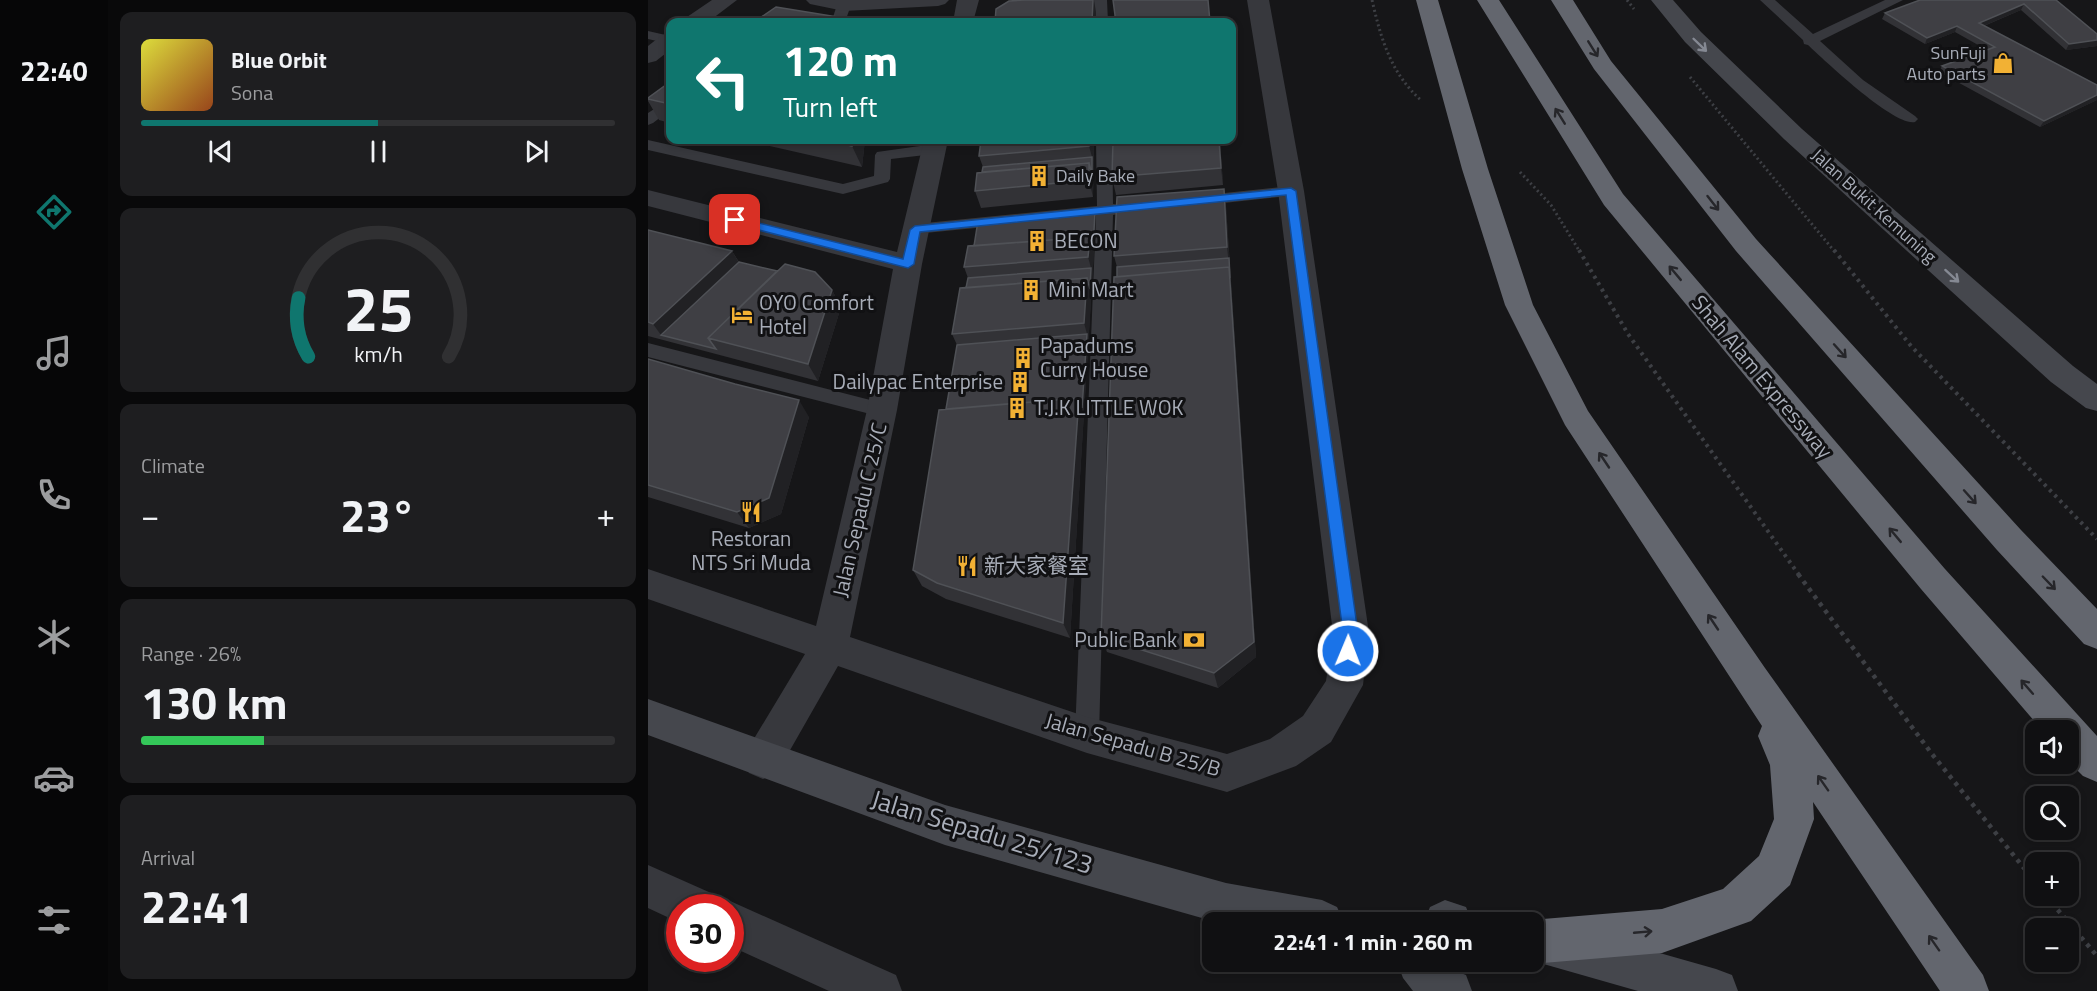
<!DOCTYPE html>
<html lang="en">
<head>
<meta charset="utf-8">
<style>
  :root { --surface:#101012; --page:#1e1e20; --text:#f1f3f6; --muted:#9c9d9f; --line:#303032; --accent:#0f766e }
  body { margin:0; font-family:"Titillium Web","Noto Sans SC",sans-serif; background:var(--page); color:var(--text); height:100vh; display:flex; flex-direction:column; font-size:22px; white-space:nowrap }
  * { box-sizing:border-box; margin:0 }
  p { font-size:20px; color:var(--muted) }
  .icon { flex:none; width:33px; height:33px; fill:none; stroke:currentColor; stroke-width:2; stroke-linecap:round; stroke-linejoin:round }
  .map { position:relative; flex:1; overflow:hidden }
  .panel { display:flex; flex-direction:column; gap:12px; padding:12px; background:#09090a; width:540px }
  .panel>* { flex:none }
  .hud { position:absolute; left:18px; top:18px; width:570px; height:126px; border-radius:12px; box-shadow:0 3px 9px #0003,0 0 0 2px var(--line); background:#0f766e; color:#fff; overflow:hidden }
  .fabs { position:absolute; left:1377px; top:720px; display:grid; gap:12px }
  .fabs a { display:grid; place-items:center; width:54px; height:54px; border-radius:12px; background:var(--surface); box-shadow:0 3px 9px #0003,0 0 0 2px var(--line); font-size:30px }
  .speed { position:absolute; left:18px; top:894px; display:flex; gap:12px; font-size:30px; font-weight:700; text-align:center }
  .speed>* { display:grid; place-content:center; width:78px; height:78px; border-radius:50%; background:var(--surface); box-shadow:0 3px 9px #0003,0 0 0 2px var(--line); line-height:1 }
  .speed .limit { border:9px solid #d22; background:#fff; color:#111 }
  .pin { position:absolute; display:grid; place-items:center; width:51px; height:51px; color:#fff; margin:-26px; border-radius:12px; box-shadow:0 3px 9px #0006 }
  .me { position:absolute; width:66px; margin:-33px; rotate:1deg; stroke-linejoin:round; filter:drop-shadow(0 0 4px #0008) }
  .turn { display:flex; align-items:center; gap:21px; height:126px; padding:0 18px; font-size:27px }
  .turn .icon { width:78px; height:78px; stroke-width:2.5 }
  .turn b { display:block; font-size:42px; line-height:51px }
  .big { font-size:45px; font-weight:700; line-height:1.1 }
  .panel .tile { flex:1; display:flex; flex-direction:column; justify-content:center; gap:9px; min-width:0; padding:0 21px; border-radius:12px; background:var(--page) }
  .panel .dial { align-items:center; gap:0 }
  .dial svg { height:156px; overflow:visible; fill:none; stroke:var(--line); stroke-width:7; stroke-linecap:round; text-anchor:middle }
  .dial text { fill:var(--text); stroke:none }
  .song { display:flex; align-items:center; gap:18px }
  .cover { width:72px; height:72px; border-radius:9px; background:linear-gradient(135deg,hsl(60 70% 55%),hsl(20 70% 35%)) }
  .played { height:6px; border-radius:3px; background:linear-gradient(90deg,var(--accent) 50%,var(--line) 50%) }
  .keys { display:flex; justify-content:space-around; direction:ltr }
  .heat { display:flex; justify-content:space-between; align-items:center; font-size:33px; direction:ltr }
  .charge { height:9px; border-radius:4px; background:linear-gradient(90deg,#34c759 26%,var(--line) 0) }
  .trip { position:absolute; left:554px; top:912px; width:342px; height:60px; border-radius:12px; background:var(--surface); box-shadow:0 3px 9px #0003,0 0 0 2px var(--line); font-weight:700; line-height:60px; text-align:center }
  main { display:flex; flex:1; min-height:0 }
  .menu { display:flex; flex-direction:column; width:108px; justify-content:space-around; align-items:center; background:#060607; color:var(--muted) }
  .menu .icon { width:42px; height:42px }
  .menu .selected { color:var(--accent) }
  .menu b { font-size:27px; color:var(--text) }
  .map>svg:first-child { display:block }
  .lines { fill:none; stroke-linecap:round; stroke-linejoin:round }
  .path-far2 { stroke:#3d3f44; stroke-width:3; stroke-dasharray:2 3; stroke-linecap:butt }
  .path-far1 { stroke:#3d3f44; stroke-width:4; stroke-dasharray:3 4.5; stroke-linecap:butt }
  .path { stroke:#3d3f44; stroke-width:4.5; stroke-dasharray:4 5; stroke-linecap:butt }
  .lane { fill:#37383d; fill-rule:evenodd }
  .street { fill:#37383d; fill-rule:evenodd }
  .secondary { fill:#45474d; fill-rule:evenodd }
  .highway { fill:#63666e; fill-rule:evenodd }
  .wall { fill:#323236 }
  .shaded-wall { fill:#212124 }
  .building { fill:#3f3f44; stroke:#4f5156; stroke-width:1.5 }
  .oneway { stroke:#858993 }
  .oneway2 { stroke:#26262a }
  .route { fill:#1a73e8; stroke:#114b97; stroke-width:1.5 }
  .labels { text-anchor:middle; stroke-width:6; stroke-linejoin:round; paint-order:stroke }
  .far-poi-label { font-size:18px; fill:#a8adb8; stroke:#111113; text-anchor:end }
  .far-street-label { font-size:18px; fill:#a8adb8; stroke:#111113 }
  .poi-label { font-size:21px; fill:#a8adb8; stroke:#111113; text-anchor:start }
  .street-label { font-size:21px; fill:#a8adb8; stroke:#111113 }
  .near-street-label { font-size:26px; fill:#a8adb8; stroke:#111113 }
</style>
</head>
<body>
<main>
<nav class="menu">
<b>22:40</b>
<svg class="icon selected" aria-label="directions" viewBox="0 0 24 24"><path d="M12 3l9 9-9 9-9-9zM9 14v-3h6M13 9l2 2-2 2"/></svg>
<svg class="icon" aria-label="music" viewBox="0 0 24 24"><path d="M9 18V5l10-2v13"/><circle cx="6" cy="18" r="3"/><circle cx="16" cy="16" r="3"/></svg>
<svg class="icon" aria-label="phone" viewBox="0 0 24 24"><path d="M5 4h4l2 5-3 2q2 4 5 5l2-3 5 2v4C11 20 4 13 5 4z"/></svg>
<svg class="icon" aria-label="climate" viewBox="0 0 24 24"><path d="M12 3v18M4 7l16 10M4 17L20 7"/></svg>
<svg class="icon" aria-label="car" viewBox="0 0 24 24"><path d="M5 17H2v-5l4-1 3-4h7l3 4 3 1v5h-3M9 17h6M6 11h13"/><circle cx="7" cy="17" r="2"/><circle cx="17" cy="17" r="2"/></svg>
<svg class="icon" aria-label="filters" viewBox="0 0 24 24"><path d="M4 7h16M4 17h16"/><circle cx="9" cy="7" r="2"/><circle cx="15" cy="17" r="2"/></svg>
</nav>
<section class="panel">
<div class="tile">
<div class="song"><i class="cover"></i><div><b>Blue Orbit</b><p>Sona</p></div></div>
<div class="played"></div>
<div class="keys"><svg class="icon" aria-label="previous" viewBox="0 0 24 24"><path d="M18 5L8 12l10 7zM5 5v14"/></svg><svg class="icon" aria-label="pause" viewBox="0 0 24 24"><path d="M8 5v14M16 5v14"/></svg><svg class="icon" aria-label="next" viewBox="0 0 24 24"><path d="M6 5l10 7-10 7zM19 5v14"/></svg></div>
</div>
<div class="tile dial"><svg viewBox="0 0 100 80">
<path d="M14 69A42 42 0 1 1 86 69"/>
<path d="M14 69A42 42 0 0 1 9 39" stroke="#0f766e"/>
<text x="50" y="56" font-size="32" font-weight="700">25</text>
<text x="50" y="72" font-size="11">km/h</text>
</svg></div>
<div class="tile"><p>Climate</p>
<div class="heat"><a>−</a><b class="big">23°</b><a>+</a></div>
</div>
<div class="tile"><p>Range · 26%</p><b class="big">130 km</b><div class="charge"></div></div>
<div class="tile"><p>Arrival</p><b class="big">22:41</b></div>
</section>
<div class="map">
<svg width="1449" height="991" viewBox="0 0 1449 991">
  <rect width="100%" height="100%" fill="#161618"/>
  <g class="lines">
    <path class="path-far2" d="M724,0C733,39 743,74 774,101
      M979,0L986,9
      M1042,77L1187,252
      M872,172L903,205L932,252"/>
    <path class="path-far1" d="M931,250L980,334L1151,575
      M1186,250L1263,346L1449,539"/>
    <path class="path" d="M1150,574L1284,754L1388,883
      M1398,896L1449,956"/>
    <path class="lane" d="M445,0H459L460,22H446Z
      M1112,0H1127L1165,34L1237,0H1255L1172,41L1215,80L1267,116L1270,119L1267,122C1247,127 1177,61 1160,45L1156,44L1155,40Z
      M196,1L203,5L197,22L148,20L118,22C134,4 165,13 185,17L189,5Z
      M0,31L22,36V44L0,39Z
      M22,99V110L5,123L0,125V113Z
      M0,140L195,184L226,176L227,155L229,152L286,144L294,149L286,154L243,159L242,179L240,182L195,194L0,150Z
      M448,140H464L465,204L475,205L477,209L475,213L465,215L451,735L448,743L439,746L430,743L427,735L448,216L267,234L261,233L259,229L261,225L267,224L449,206Z
      M643,186L649,187L651,191L649,195L548,206L540,201L548,196Z
      M0,343L234,403L241,405L244,410L241,415L234,417L0,357Z"/>
    <path class="street" d="M64,0H89L60,22H37L39,17Z
      M158,0H301L297,4L290,6L196,11L162,4Z
      M309,0H331L325,22H305Z
      M599,0H621L656,191L721,633L715,685L683,742L648,766L579,792L439,753L190,666L129,773L115,779L101,773L95,760L101,747L157,654L0,599V569L168,626L219,410L245,269L0,206V190L249,252L276,140H300L274,264L249,410L202,637L439,717L579,754L622,739L655,716L678,681L685,633L630,191Z
      M22,33V50L8,61L0,63V46L14,35Z
      M0,865L63,893L69,907L82,901L248,975L254,991H181L82,946V908H32V923L0,908Z"/>
    <path class="secondary" d="M1003,0H1025L1053,32L1154,129L1425,366L1449,384V411L1438,408L1403,382L1136,139L1037,42Z
      M0,699L297,805L578,883L674,900L689,907L696,922H568L297,845L0,735Z
      M797,900L818,907L824,922H776L782,907Z
      M885,917L1068,969L1084,975L1090,991H990L885,961V922H872Z
      M749,962H799L805,970L818,975L824,991H765L755,978Z"/>
    <path class="highway" d="M768,0H790L840,169L885,305L940,411L1117,668L1335,975L1341,991H1292L1165,802L1166,819L1142,885L1103,921L1014,953L895,963L885,959V923L895,919L1014,909L1075,889L1111,856L1126,819L1122,765L1110,736L1114,726L917,425L857,305L814,169Z
      M829,0H851L975,194L1297,569L1449,736V782L1435,776L1420,761V730H1394L1273,589L956,205Z
      M903,0H925L963,61L1108,239L1373,530L1449,609V649L1436,644L1349,550L1088,251L946,69Z"/>
  </g>
  <path class="wall" d="M1408,0L1449,34V46L1418,50L1373,10L1336,26L1449,85V100L1392,127L1291,72L1294,66L1339,50L1307,32L1277,44L1234,19L1237,13Z
    M22,82V123L11,120L0,101V98Z
    M95,140H217L214,167Z
    M333,140H446L445,197L333,208L327,191L334,172L335,167L331,156Z
    M572,140L575,185L468,195L464,177Z
    M576,189L578,206L608,657L570,688L459,652L453,637L469,277V267L466,256Z
    M448,218L422,638L298,599L274,586L265,570L298,409L309,345L304,334L318,288L320,278L316,267L326,246Z
    M0,230L84,251L91,262L184,290L193,307L170,381L0,336Z
    M0,359L161,417L133,514L101,528L0,497Z"/>
  <path class="shaded-wall" d="M445,0H446L448,12V22H444Z
    M1376,4L1373,10L1328,29L1331,23Z
    M1309,26L1307,32L1277,44L1279,38Z
    M1449,40V46L1418,50L1421,44Z
    M1449,95V100L1392,127L1396,121Z
    M205,140H217L214,167L204,146Z
    M441,140H446L445,197L441,180V163L444,157L441,146Z
    M571,140H572L575,185L573,168Z
    M576,189L578,206L583,284L579,247Z
    M447,212L448,218L446,254L445,248Z
    M442,237L446,254L422,638L415,623L431,398L439,334L436,323L439,278L443,268L440,257Z
    M84,251L94,268L13,335L5,324Z
    M581,267L583,284L608,657L570,688L566,673Z
    M184,290L193,307L170,381L160,364Z
    M151,400L161,417L133,514L101,528L89,512Z"/>
  <path class="building" d="M377,0H445L444,22H347L348,9L361,1Z
    M465,0H560L562,22H467V15Z
    M1272,0H1408L1449,34V40L1421,44L1376,4L1331,23L1449,85V95L1396,121L1294,66L1347,47L1309,26L1279,38L1237,13Z
    M128,7L202,19L199,22H106Z
    M22,82V104L0,99V98Z
    M178,140H205L204,146Z
    M333,140H441V146L331,156Z
    M465,140H571L573,168L464,177Z
    M444,157V174L441,163L334,172L335,167Z
    M441,163V180L327,191L329,173Z
    M576,189L579,247L466,256L469,197Z
    M447,212L445,248L442,237L326,246L330,221Z
    M0,230L84,251L5,324L0,322Z
    M442,237L440,257L316,267L320,246Z
    M581,258L582,278L581,267L469,277V267Z
    M91,262L129,271L60,338L68,349L13,335Z
    M137,264L167,272L184,290L160,364L60,338Z
    M581,267L606,642L566,673L453,637L466,277Z
    M443,268L442,289L439,278L318,288L320,278Z
    M439,278L436,323L304,334L312,288Z
    M439,334L434,408L431,398L298,409L309,345Z
    M0,359L87,384L151,400L121,498L89,512L0,485Z
    M431,398L415,623L289,583L265,570L291,410Z"/>
  <defs><path id="oneway-shaft" d="M-6 0H5M1.5-3L5.5 0L1.5 3" fill="none" stroke-width="1.6" stroke-linecap="round" stroke-linejoin="round" transform="scale(1.5)"/></defs>
  <g class="oneway">
    <use href="#oneway-shaft" transform="translate(1052 45) rotate(44)"/>
    <use href="#oneway-shaft" transform="translate(1304 276) rotate(42)"/>
  </g>
  <g class="oneway2">
    <use href="#oneway-shaft" transform="translate(945 49) rotate(58)"/>
    <use href="#oneway-shaft" transform="translate(912 116) rotate(-122)"/>
    <use href="#oneway-shaft" transform="translate(1065 203) rotate(52)"/>
    <use href="#oneway-shaft" transform="translate(1027 273) rotate(-130)"/>
    <use href="#oneway-shaft" transform="translate(1192 351) rotate(48)"/>
    <use href="#oneway-shaft" transform="translate(956 460) rotate(-124)"/>
    <use href="#oneway-shaft" transform="translate(1322 497) rotate(48)"/>
    <use href="#oneway-shaft" transform="translate(1247 535) rotate(-130)"/>
    <use href="#oneway-shaft" transform="translate(1401 583) rotate(46)"/>
    <use href="#oneway-shaft" transform="translate(1065 622) rotate(-124)"/>
    <use href="#oneway-shaft" transform="translate(1379 687) rotate(-131)"/>
    <use href="#oneway-shaft" transform="translate(1175 783) rotate(-125)"/>
    <use href="#oneway-shaft" transform="translate(995 932) rotate(-5)"/>
    <use href="#oneway-shaft" transform="translate(1286 943) rotate(-125)"/>
  </g>
  <path class="route" d="M643,188L648,191L710,633L706,655L700,657L695,655L693,651L695,633L638,195L272,232L266,264L260,268L83,223L81,220L87,217L255,259L262,230L267,226Z"/>
  <defs>
    <symbol id="shop-bare" viewBox="-9 -9 18 18"><path d="M-5-2.5h2.3a2.7 3.5 0 0 1 5.4 0H5L5.5 6h-11ZM-1.5-2.5h3a1.5 2.3 0 0 0-3 0Z" fill="#f2b134" stroke="#111113" stroke-width="2.5" paint-order="stroke"/></symbol>
    <symbol id="building-bare" viewBox="-9 -9 18 18"><path d="M-4-6H4V6H1V3H-1V6H-4ZM-2.5-4.3h1.7v1.8h-1.7ZM.8-4.3h1.7v1.8H.8ZM-2.5-1h1.7V.8h-1.7ZM.8-1h1.7V.8H.8Z" fill="#f2b134" stroke="#111113" stroke-width="2.5" paint-order="stroke"/></symbol>
    <symbol id="hotel-bare" viewBox="-9 -9 18 18"><path d="M-6-4.5h1.5V1H6V5H4.5V3h-9V5H-6ZM-4 0a1.8 1.8 0 1 1 3.6 0ZM.5 0V-2.5h3Q6-2.5 6 0Z" fill="#f2b134" stroke="#111113" stroke-width="2.5" paint-order="stroke"/></symbol>
    <symbol id="restaurant-bare" viewBox="-9 -9 18 18"><path d="M-5-6h1v4h1v-4h1v4h1v-4h1v5L-1.5 .5V6h-2V.5L-5-1ZM5-6V6H3V1.5H1.5Q1.5-4 5-6Z" fill="#f2b134" stroke="#111113" stroke-width="2.5" paint-order="stroke"/></symbol>
    <symbol id="bank-bare" viewBox="-9 -9 18 18"><path d="M-6-4H6V4H-6ZM0-2.3a2.3 2.3 0 1 0 0 4.6a2.3 2.3 0 1 0 0-4.6Z" fill="#f2b134" stroke="#111113" stroke-width="2.5" paint-order="stroke"/></symbol>
  </defs>
  <g fill-rule="evenodd">
    <use href="#shop-bare" x="1340" y="48" width="30" height="30"/>
    <use href="#building-bare" x="376" y="161" width="30" height="30"/>
    <use href="#building-bare" x="374" y="226" width="30" height="30"/>
    <use href="#building-bare" x="368" y="275" width="30" height="30"/>
    <use href="#hotel-bare" x="79" y="300" width="30" height="30"/>
    <use href="#building-bare" x="360" y="343" width="30" height="30"/>
    <use href="#building-bare" x="357" y="367" width="30" height="30"/>
    <use href="#building-bare" x="354" y="393" width="30" height="30"/>
    <use href="#restaurant-bare" x="88" y="497" width="30" height="30"/>
    <use href="#restaurant-bare" x="304" y="551" width="30" height="30"/>
    <use href="#bank-bare" x="531" y="625" width="30" height="30"/>
  </g>
  <g class="labels">
    <g class="far-poi-label">
      <text x="1338" y="59">SunFuji<tspan x="1338" dy="21">Auto parts</tspan></text>
      <text x="408" y="182" text-anchor="start">Daily Bake</text>
    </g>
    <g class="far-street-label">
      <text transform="translate(1226 206) rotate(42)" y="6">Jalan Bukit Kemuning</text>
    </g>
    <g class="poi-label">
      <text x="406" y="248">BECON</text>
      <text x="400" y="297">Mini Mart</text>
      <text x="111" y="310">OYO Comfort<tspan x="111" dy="24">Hotel</tspan></text>
      <text x="392" y="353">Papadums<tspan x="392" dy="24">Curry House</tspan></text>
      <text x="355" y="389" text-anchor="end">Dailypac Enterprise</text>
      <text x="386" y="415">T.J.K LITTLE WOK</text>
      <text x="103" y="546" text-anchor="middle">Restoran<tspan x="103" dy="24">NTS Sri Muda</tspan></text>
      <text x="336" y="573">新大家餐室</text>
      <text x="529" y="647" text-anchor="end">Public Bank</text>
    </g>
    <g class="street-label">
      <text transform="translate(1114 377) rotate(50)" y="7">Shah Alam Expressway</text>
      <text transform="translate(212 510) rotate(-77)" y="7">Jalan Sepadu C 25/C</text>
      <text transform="translate(485 745) rotate(16)" y="7">Jalan Sepadu B 25/B</text>
    </g>
    <g class="near-street-label">
      <text transform="translate(334 832) rotate(17)" y="9">Jalan Sepadu 25/123</text>
    </g>
  </g>
</svg>
<div class="fabs">
<a><svg class="icon" aria-label="sound" viewBox="0 0 24 24"><path d="M4 9h4l5-4v14l-5-4H4zM17 9q2 3 0 6"/></svg></a>
<a><svg class="icon" aria-label="search" viewBox="0 0 24 24"><circle cx="10" cy="10" r="6"/><path d="M15 15l6 6"/></svg></a>
<a>+</a>
<a>−</a>
</div>
<div class="speed"><div class="limit">30</div></div>
<div class="pin" style="left:87px;top:220px;background:#d93025"><svg class="icon" aria-label="arrive" viewBox="0 0 24 24"><path d="M6 21V4h12l-3 4 3 4H6"/></svg></div>
<svg class="me" style="left:700px;top:651px" viewBox="-20 -20 40 40"><circle r="17" fill="#1a73e8" stroke="#fff" stroke-width="3"/><path d="M0-11L8 9 0 5-8 9z" fill="#fff"/></svg>
<div class="trip">22:41 · 1 min · 260 m</div>
<div class="hud">
<div class="turn"><svg class="icon" aria-label="left" viewBox="0 0 24 24"><path d="M17 20v-9H6M10 6l-5 5 5 5"/></svg><div><b>120 m</b>Turn left</div></div>
</div>
</div>
</main>
</body>
</html>
